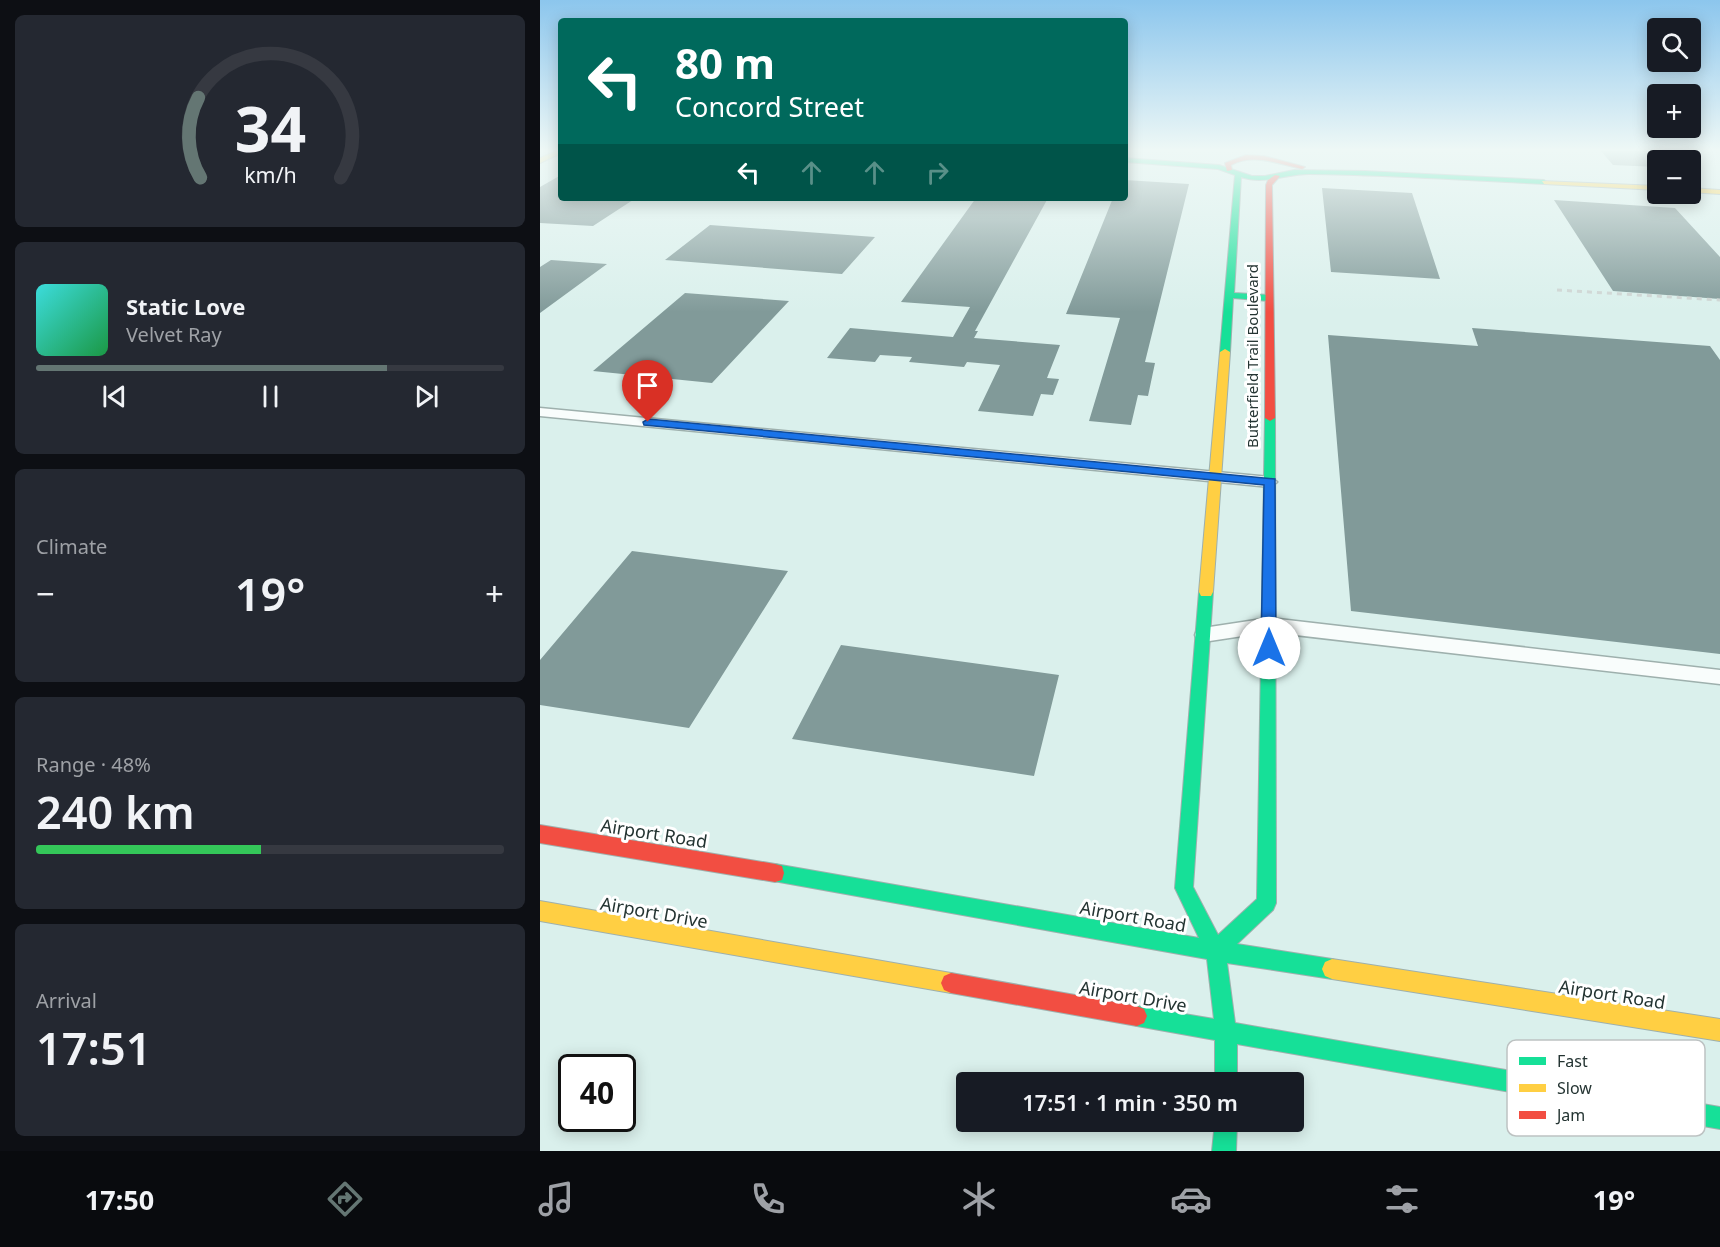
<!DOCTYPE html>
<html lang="en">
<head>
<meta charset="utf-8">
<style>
  :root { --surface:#171b24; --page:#242831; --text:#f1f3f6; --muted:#9ea1a6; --line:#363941; --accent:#647673 }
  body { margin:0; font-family:"Noto Sans",sans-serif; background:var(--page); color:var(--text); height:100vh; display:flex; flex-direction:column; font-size:22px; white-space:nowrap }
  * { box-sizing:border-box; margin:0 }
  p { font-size:20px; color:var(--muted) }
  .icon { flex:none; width:33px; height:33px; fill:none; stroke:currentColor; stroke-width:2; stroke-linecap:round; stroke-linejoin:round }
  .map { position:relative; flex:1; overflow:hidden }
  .side { display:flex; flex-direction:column; gap:15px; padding:15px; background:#0d0f14; width:540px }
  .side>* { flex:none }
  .top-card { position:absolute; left:18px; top:18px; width:570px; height:183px; border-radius:6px; box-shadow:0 3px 15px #0003; background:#00695c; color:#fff; overflow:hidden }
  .controls { position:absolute; left:1107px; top:18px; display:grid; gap:12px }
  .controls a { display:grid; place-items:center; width:54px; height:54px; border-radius:6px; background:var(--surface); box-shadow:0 3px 15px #0003; font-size:30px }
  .speed { position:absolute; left:18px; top:1054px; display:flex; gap:12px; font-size:30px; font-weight:700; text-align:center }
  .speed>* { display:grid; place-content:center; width:78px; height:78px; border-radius:50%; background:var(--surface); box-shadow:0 3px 15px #0003; line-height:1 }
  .speed .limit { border:3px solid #111; border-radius:9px; background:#fff; color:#111 }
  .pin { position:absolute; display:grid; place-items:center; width:51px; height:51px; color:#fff; margin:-62px -26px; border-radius:50% 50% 50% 0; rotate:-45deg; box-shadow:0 0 6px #0007 }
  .pin .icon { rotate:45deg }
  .me { position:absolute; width:66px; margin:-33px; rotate:0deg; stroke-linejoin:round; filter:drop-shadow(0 0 4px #0008) }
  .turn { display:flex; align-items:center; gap:21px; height:126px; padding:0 18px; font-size:27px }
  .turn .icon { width:78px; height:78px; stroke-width:2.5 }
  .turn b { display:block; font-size:42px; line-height:51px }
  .lanes { display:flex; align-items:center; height:57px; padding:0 18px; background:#0003; justify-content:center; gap:30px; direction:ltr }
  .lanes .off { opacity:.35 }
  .big { font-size:45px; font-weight:600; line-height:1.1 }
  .side .widget { flex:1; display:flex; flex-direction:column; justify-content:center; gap:9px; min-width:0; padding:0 21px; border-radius:9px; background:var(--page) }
  .side .dial { align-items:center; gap:0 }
  .dial svg { height:156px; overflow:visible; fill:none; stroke:var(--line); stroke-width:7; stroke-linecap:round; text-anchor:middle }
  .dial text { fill:var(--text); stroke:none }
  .song { display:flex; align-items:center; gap:18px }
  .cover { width:72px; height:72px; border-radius:9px; background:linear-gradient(135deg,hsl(180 70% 55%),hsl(140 70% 35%)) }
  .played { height:6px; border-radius:3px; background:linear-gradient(90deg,var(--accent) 75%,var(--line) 75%) }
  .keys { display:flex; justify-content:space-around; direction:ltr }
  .heat { display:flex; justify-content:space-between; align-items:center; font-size:33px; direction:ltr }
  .charge { height:9px; border-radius:4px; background:linear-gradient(90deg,#34c759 48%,var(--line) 0) }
  .trip { position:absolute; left:416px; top:1072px; width:348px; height:60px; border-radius:6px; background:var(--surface); box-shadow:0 3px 15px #0003; font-weight:600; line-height:60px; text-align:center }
  .dock { display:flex; height:96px; justify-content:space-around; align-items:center; background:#090b0e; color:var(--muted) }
  .dock .icon { width:42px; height:42px }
  .dock .current { color:var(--accent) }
  .dock b { font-size:27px; color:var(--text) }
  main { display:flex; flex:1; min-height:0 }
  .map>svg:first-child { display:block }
  .building { fill:#819a99 }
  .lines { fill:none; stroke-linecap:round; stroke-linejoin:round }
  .street-casing { stroke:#9eb0ad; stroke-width:3 }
  .fast-casing { stroke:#9eb0ad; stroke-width:2 }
  .slow-casing { stroke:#9eb0ad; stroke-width:2 }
  .jam-casing { stroke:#9eb0ad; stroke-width:2 }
  .street { fill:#f9fdfc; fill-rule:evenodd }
  .fast { fill:#16e098; fill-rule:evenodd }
  .slow { fill:#ffcf43; fill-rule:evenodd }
  .jam { fill:#f24e42; fill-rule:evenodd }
  .rail { stroke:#cdd4d2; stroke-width:3; stroke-dasharray:5 5; stroke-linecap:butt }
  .route { fill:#1a73e8; stroke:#114b97; stroke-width:1.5 }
  .labels { text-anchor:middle; stroke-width:6; stroke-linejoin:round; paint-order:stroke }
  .street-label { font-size:15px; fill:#243432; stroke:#fff }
  .near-street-label { font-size:18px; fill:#243432; stroke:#fff }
  .key { fill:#fff; stroke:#bdc2c2; stroke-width:1.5 }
  .key-label { font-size:16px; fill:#243432 }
</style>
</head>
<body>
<main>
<section class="side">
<div class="widget dial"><svg viewBox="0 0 100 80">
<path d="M14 69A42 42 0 1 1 86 69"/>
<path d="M14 69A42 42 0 0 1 13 28" stroke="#647673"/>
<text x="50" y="56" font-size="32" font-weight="700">34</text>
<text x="50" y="72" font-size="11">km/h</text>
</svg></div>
<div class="widget">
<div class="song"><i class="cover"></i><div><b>Static Love</b><p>Velvet Ray</p></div></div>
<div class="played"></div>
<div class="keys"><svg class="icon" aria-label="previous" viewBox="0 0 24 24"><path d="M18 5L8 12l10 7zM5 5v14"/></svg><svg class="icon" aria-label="pause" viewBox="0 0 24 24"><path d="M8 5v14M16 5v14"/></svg><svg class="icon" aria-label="next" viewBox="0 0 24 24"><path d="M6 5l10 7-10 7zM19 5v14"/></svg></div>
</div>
<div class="widget"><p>Climate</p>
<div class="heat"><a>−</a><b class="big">19°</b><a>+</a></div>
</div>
<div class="widget"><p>Range · 48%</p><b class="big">240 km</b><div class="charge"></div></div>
<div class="widget"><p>Arrival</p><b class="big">17:51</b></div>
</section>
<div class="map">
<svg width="1180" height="1151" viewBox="0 0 1180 1151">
  <rect width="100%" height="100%" fill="#daf0ec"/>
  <path class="building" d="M1061,151H1118V167L1073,165Z
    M21,175V198H96L53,226L0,223V187Z
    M585,180L649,184L605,362L615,363L608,396L598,395L591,425L549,421L580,318L526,314L573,198H585Z
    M782,188L872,193L900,279L791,272Z
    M436,198H508L435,331H438L434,338L520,345L507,378L519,379L513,395L501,394L493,416L438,411L460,365L427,362L424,367L369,362L372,357L340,355L335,362L287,358L310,328L413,337L430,307L361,302Z
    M1014,200L1135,208L1180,257V299L1073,291Z
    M170,225L335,237L302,274L125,260Z
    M11,260L67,264L0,313V267Z
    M145,293L249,301L172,383L53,371Z
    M932,328L1170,346L1180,360V654L811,611L788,335L938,346Z
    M92,551L248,571L149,728L0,705V660Z
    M301,645L519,675L494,776L252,739Z"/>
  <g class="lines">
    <defs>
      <path id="street" d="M0,408L730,477L737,482L730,487L0,416Z
        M729,618L1180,670V684L729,632L663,642L657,640L655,635L657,630L663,628Z"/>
      <path id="fast" d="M585,158L679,165L712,176H725L754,170L825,171L1004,180L1007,182L1004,184C926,180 848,175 769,174C746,174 724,185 701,177L694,293L729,295L733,298L729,301L693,298L690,352L685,355L680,352L695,175L678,169L585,162Z
        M730,415L735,418L736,903L733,910L697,944L792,959L799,962L802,969L799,976L792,979L687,963L695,1023L1180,1107V1129L697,1044V1083H675V1040L597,1026L590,1023L587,1016L590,1009L597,1006L674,1019L667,959L228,880L226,873L228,866L235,864L659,938L635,888L659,592L661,588H671L673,592L653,887L678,935L717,899L725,418Z
        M675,1122H697L696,1151H672Z"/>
      <path id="slow" d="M16,151H21V153L0,163V158Z
        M1002,181L1118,186V190L1004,184Z
        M1150,188L1180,190V194L1150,192Z
        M685,349L690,352L673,592L671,596H661L659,592L680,352Z
        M0,901L411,973L418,976L421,983L418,990L411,993L0,921Z
        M792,959L1180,1019V1041L792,979L785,976L782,969L785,962Z"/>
      <path id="jam" d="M706,155L724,156L765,167L762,169C738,164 714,153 691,165L692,170L687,171L685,163Z
        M735,175L740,176L732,185L735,418L730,421L725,418L726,185L728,180Z
        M0,825L235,864L242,866L244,873L242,880L235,882L0,843Z
        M411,973L597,1006L604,1009L607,1016L604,1023L597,1026L411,993L404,990L401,983L404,976Z"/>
    </defs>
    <use href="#street" class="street-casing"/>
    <use href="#fast" class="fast-casing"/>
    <use href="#slow" class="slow-casing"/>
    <use href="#jam" class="jam-casing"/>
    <use href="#street" class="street"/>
    <use href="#fast" class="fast"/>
    <use href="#slow" class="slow"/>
    <use href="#jam" class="jam"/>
    <path class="rail" d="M1017,290L1180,300"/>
  </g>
  <linearGradient id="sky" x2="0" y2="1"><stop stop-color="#8cc6ed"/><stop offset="0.48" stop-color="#eef8f6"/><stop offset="1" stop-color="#eef8f6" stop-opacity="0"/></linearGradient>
  <rect width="1180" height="312" fill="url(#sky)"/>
  <path class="route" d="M108,419L735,479L736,648L734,653L729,655L723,653L721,648L724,485L104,425L103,422Z"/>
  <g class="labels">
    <g class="street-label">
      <text transform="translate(713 356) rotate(-90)" y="5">Butterfield Trail Boulevard</text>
    </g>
    <g class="near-street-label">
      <text transform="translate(114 834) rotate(9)" y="6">Airport Road</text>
      <text transform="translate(114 913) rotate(10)" y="6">Airport Drive</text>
      <text transform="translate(593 917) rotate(10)" y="6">Airport Road</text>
      <text transform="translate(1072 995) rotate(9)" y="6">Airport Road</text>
      <text transform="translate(593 997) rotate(10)" y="6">Airport Drive</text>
    </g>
  </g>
  <rect x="967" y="1040" width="198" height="96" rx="9" class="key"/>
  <rect x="979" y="1057" width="27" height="8" fill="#16e098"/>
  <rect x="979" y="1084" width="27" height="8" fill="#ffcf43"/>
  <rect x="979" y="1111" width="27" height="8" fill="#f24e42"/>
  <g class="key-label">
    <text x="1017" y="1067">Fast</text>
    <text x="1017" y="1094">Slow</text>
    <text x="1017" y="1121">Jam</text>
  </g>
</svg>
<div class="controls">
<a><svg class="icon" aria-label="search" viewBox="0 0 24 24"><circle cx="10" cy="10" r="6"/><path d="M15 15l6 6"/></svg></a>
<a>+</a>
<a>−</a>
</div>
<div class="speed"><div class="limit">40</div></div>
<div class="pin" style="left:108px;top:422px;background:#d93025"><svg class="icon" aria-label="arrive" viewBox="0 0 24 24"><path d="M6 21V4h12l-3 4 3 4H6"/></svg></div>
<svg class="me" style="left:729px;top:648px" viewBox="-20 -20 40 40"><circle r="19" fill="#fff"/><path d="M0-13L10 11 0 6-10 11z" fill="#1a73e8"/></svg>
<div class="trip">17:51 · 1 min · 350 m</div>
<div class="top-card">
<div class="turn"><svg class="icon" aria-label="left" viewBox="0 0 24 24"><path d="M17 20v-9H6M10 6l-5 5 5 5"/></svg><div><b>80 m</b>Concord Street</div></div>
<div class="lanes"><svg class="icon" aria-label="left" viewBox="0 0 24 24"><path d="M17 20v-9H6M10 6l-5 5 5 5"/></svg><svg class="icon off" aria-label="ahead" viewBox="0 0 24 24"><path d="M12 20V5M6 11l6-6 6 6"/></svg><svg class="icon off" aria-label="ahead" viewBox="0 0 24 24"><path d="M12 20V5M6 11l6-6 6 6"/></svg><svg class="icon off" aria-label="right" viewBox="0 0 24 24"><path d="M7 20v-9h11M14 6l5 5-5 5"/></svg></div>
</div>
</div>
</main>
<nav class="dock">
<b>17:50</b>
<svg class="icon current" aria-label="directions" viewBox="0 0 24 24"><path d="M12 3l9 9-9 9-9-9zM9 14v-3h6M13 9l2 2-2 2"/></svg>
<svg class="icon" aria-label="music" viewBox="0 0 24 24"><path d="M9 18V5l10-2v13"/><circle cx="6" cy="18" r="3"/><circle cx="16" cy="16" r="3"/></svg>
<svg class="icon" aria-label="phone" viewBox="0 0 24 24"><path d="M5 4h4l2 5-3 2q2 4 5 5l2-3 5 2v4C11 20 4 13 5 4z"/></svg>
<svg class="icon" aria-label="climate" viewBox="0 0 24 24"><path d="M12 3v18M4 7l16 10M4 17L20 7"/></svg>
<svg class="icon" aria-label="car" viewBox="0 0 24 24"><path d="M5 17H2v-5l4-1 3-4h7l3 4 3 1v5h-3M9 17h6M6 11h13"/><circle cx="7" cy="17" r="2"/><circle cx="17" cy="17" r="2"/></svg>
<svg class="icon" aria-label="filters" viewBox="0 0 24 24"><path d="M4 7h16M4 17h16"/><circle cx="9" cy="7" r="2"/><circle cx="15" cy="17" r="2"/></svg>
<b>19°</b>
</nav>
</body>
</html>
